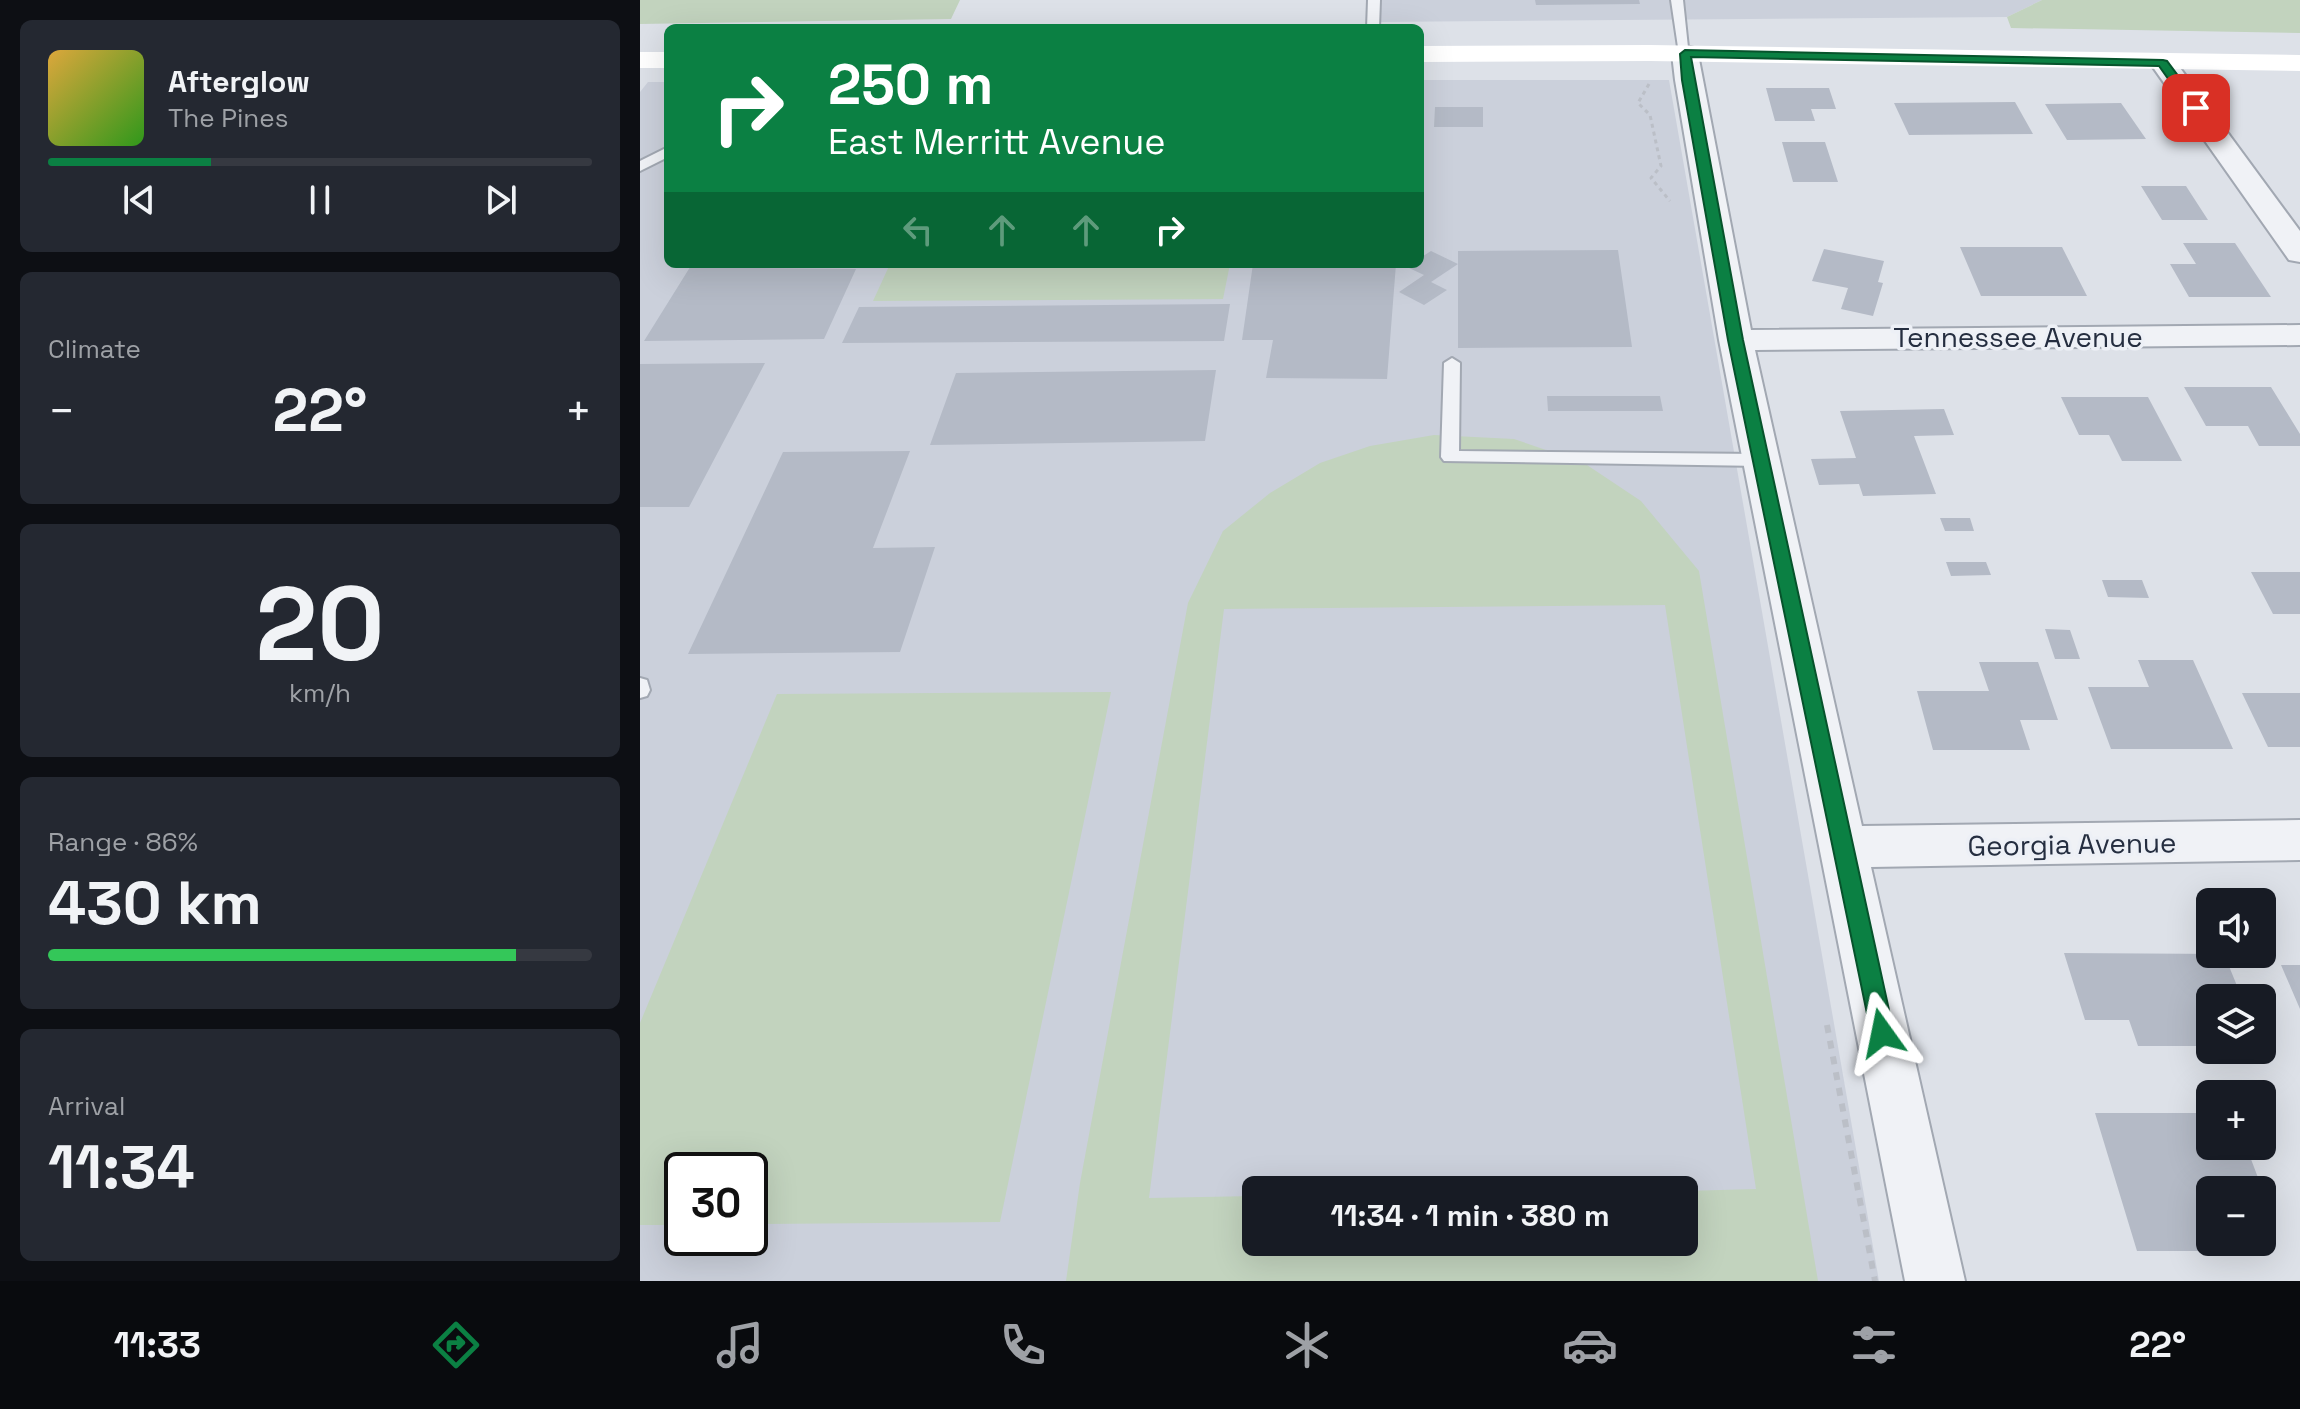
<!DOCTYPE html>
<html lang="en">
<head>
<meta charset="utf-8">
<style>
  :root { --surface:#171b24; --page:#242831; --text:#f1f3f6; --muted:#9ea1a6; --line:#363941; --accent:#0b8043 }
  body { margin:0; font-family:"Space Grotesk",sans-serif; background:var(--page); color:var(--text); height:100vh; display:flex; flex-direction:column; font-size:30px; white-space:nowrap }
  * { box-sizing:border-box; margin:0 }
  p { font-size:26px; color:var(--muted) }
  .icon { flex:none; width:44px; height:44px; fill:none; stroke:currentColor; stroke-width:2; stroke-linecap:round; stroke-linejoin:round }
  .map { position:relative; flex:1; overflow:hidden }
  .sheet { display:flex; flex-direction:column; gap:20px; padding:20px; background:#0d0f14; width:640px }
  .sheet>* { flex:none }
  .guide { position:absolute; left:24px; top:24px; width:760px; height:244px; border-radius:12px; box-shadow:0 8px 32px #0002; background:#0b8043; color:#fff; overflow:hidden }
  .buttons { position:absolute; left:1556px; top:888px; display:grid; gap:16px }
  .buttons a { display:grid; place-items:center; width:80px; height:80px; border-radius:12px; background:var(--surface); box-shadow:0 8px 32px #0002; font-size:40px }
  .speed { position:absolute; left:24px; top:1152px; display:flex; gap:16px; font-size:40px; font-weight:700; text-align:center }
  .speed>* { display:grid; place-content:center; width:104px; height:104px; border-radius:50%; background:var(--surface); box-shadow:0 8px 32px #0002; line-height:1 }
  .speed .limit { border:4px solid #111; border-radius:12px; background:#fff; color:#111 }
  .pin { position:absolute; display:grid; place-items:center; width:68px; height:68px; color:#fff; margin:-34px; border-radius:16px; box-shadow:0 4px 12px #0006 }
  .me { position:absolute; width:88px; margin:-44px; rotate:348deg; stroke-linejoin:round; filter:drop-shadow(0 0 6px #0008) }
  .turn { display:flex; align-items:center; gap:28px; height:168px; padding:0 32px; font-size:36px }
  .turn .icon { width:104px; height:104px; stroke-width:2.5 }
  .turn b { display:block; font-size:56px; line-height:68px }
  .lanes { display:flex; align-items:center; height:76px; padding:0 32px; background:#0003; justify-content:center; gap:40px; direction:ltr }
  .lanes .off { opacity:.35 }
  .big { font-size:60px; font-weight:700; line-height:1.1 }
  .sheet .tile { flex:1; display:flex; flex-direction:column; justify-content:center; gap:12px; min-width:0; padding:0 28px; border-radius:12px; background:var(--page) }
  .sheet .dial { align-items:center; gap:0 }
  .dial b { font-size:104px; line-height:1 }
  .song { display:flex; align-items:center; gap:24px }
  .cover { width:96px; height:96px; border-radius:12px; background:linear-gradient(135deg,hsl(40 70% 55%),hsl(110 70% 35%)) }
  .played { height:8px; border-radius:4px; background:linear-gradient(90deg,var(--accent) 30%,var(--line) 30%) }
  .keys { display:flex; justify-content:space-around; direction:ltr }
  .heat { display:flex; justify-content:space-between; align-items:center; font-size:44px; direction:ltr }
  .charge { height:12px; border-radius:6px; background:linear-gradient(90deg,#34c759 86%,var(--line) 0) }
  .trip { position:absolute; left:602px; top:1176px; width:456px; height:80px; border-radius:12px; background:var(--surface); box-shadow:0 8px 32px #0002; font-weight:700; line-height:80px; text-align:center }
  .dock { display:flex; height:128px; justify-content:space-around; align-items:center; background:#090b0e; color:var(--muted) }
  .dock .icon { width:56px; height:56px }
  .dock .on { color:var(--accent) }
  .dock b { font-size:36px; color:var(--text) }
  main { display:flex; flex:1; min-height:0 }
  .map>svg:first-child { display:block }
  .built { fill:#cbd0db; fill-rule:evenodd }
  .green { fill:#c2d3be; fill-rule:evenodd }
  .building { fill:#b4bac6 }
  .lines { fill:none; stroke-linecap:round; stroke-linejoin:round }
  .lane-casing { stroke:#a2a8b2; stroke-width:4 }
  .street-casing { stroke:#a2a8b2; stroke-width:4 }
  .path-far1 { stroke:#bbbfc7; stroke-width:3; stroke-dasharray:4 4; stroke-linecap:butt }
  .path { stroke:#bbbfc7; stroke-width:6; stroke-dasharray:8 8; stroke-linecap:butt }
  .lane { fill:#f0f2f6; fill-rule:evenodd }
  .street { fill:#f0f2f6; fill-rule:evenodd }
  .secondary { fill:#fff; fill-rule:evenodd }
  .route { fill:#0b8043; stroke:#07532c; stroke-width:2 }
  .labels { text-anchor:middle; stroke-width:7; stroke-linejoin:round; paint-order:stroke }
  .street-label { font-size:28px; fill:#252e40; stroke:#edf0f6 }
</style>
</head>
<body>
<main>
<section class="sheet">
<div class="tile">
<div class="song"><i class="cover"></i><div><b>Afterglow</b><p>The Pines</p></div></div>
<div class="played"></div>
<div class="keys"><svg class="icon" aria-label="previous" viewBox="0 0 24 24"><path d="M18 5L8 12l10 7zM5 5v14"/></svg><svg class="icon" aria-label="pause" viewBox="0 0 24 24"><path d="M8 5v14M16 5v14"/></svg><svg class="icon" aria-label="next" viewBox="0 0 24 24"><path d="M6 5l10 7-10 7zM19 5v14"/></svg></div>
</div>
<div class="tile"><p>Climate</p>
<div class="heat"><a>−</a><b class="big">22°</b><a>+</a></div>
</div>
<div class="tile dial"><b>20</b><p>km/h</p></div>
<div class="tile"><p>Range · 86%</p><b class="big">430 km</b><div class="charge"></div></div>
<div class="tile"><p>Arrival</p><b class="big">11:34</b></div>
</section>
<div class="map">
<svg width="1660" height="1281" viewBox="0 0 1660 1281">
  <rect width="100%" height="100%" fill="#dde1e8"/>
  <path class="built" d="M734,0H1402L1367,17L734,22Z
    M780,80H1029L1239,1281H0V92L8,82H28V264H780ZM42,1170H110V1238H42ZM616,1190H1044V1242H616Z"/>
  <path class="green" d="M0,0H320L311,19L0,24Z
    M1402,0H1660V33L1371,28L1367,17Z
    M250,264H590L583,299L233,301Z
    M794,435L874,439L944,463L1001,501L1059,571L1178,1281H426L440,1183L548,603L583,531L630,493L680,463L730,446ZM1025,605L1116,1189L1044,1191V1242H616V1196L509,1198L584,609Z
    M471,692L360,1222L110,1224V1170H42V1225H0V1023L137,694Z"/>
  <path class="building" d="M895,0H999L1000,4L896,5Z
    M1126,88H1189L1196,109H1171L1175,121H1135Z
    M1375,102L1393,134L1269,135L1254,103Z
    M1481,103L1506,139L1427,140L1405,104Z
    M795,107H843V127H794Z
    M1142,142H1185L1198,182H1153Z
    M1501,186H1546L1568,220H1522Z
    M1543,243H1595L1631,297H1549L1530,264H1556Z
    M1320,247H1422L1447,296H1341Z
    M1184,249L1244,261L1238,282L1243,283L1233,316L1201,309L1208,288L1172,281Z
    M978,250L992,347L818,348V251Z
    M791,251L818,264L791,282L807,290L784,305L759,292L784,275L767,267L780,264V258Z
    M52,264H114L111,268L216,269L184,339L4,341Z
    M613,264H756L747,379L626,378L633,340H602Z
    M590,304L584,341L202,343L219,307Z
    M125,363L49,507H0V364Z
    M576,370L565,441L290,445L316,373Z
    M1544,387H1631L1660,434V446H1619L1608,426H1566Z
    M907,396H1020L1023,411H908Z
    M1421,397H1508L1542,461H1482L1469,435H1439Z
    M1304,409L1314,435L1274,436L1296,494L1223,496L1219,484L1179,485L1171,459L1216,458L1200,411Z
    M270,451L233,548L295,547L260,652L48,654L143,452Z
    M1300,518H1330L1334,531H1305Z
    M1306,562H1346L1351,575L1311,576Z
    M1611,572H1660V614H1633Z
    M1462,580H1502L1509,598L1468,597Z
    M1405,629L1430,630L1440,659H1415Z
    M1498,660H1553L1593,749H1471L1448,687H1509Z
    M1339,662H1398L1418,720H1380L1390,750H1293L1277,691H1349Z
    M1602,693H1660V747H1628Z
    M1424,953L1584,954L1602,998H1570V1046H1498L1489,1020H1445Z
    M1641,965H1660V1009Z
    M1455,1113H1570V1146H1606L1628,1204H1622V1190H1570V1242H1592L1595,1251H1497Z"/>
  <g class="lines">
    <defs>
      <path id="lane" d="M728,0H740L739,28H727Z
        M1031,0H1043L1049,57L1039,54Z
        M28,147V157L0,171V161Z
        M812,358L820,363L819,451L1121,454L1130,460L1121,466L804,461L801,457L804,363Z
        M0,678L7,680L10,690L7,696L0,698Z"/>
      <path id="street" d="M1045,46L1054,48L1058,54L1111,330L1660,325V345L1115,350L1222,826L1660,820V860L1231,867L1325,1281H1265L1079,340L1035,80L1032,54L1036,48Z
        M1523,55L1532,57L1660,231V262L1649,260L1510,63L1514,57Z"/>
    </defs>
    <use href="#lane" class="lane-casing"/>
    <use href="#street" class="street-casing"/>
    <path class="path-far1" d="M1009,84L998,103L1010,115L1021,166L1011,178L1030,201"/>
    <path class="path" d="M1187,1025L1235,1281"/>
    <use href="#lane" class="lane"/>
    <use href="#street" class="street"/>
    <path class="secondary" d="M1010,45L1660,55V71L1010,61L780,62V46Z
      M0,52H28V68H0Z"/>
  </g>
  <path class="route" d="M1045,50L1523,60L1527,61L1562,108L1551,111L1519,66L1051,57L1103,340L1254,1033L1250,1041L1242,1044L1234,1041L1231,1033L1088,340L1042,80L1040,54Z"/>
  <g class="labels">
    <g class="street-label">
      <text x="1378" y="347">Tennessee Avenue</text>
      <text transform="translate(1432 844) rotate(-1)" y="10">Georgia Avenue</text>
    </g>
  </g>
</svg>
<div class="buttons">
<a><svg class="icon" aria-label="sound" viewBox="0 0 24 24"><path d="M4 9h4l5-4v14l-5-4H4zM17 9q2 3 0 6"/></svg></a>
<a><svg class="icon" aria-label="layers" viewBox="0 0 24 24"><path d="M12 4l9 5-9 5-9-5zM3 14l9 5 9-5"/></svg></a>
<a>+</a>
<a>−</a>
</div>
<div class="speed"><div class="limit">30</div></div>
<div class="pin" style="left:1556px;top:108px;background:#d93025"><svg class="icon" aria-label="arrive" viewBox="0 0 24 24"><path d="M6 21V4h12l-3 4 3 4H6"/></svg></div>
<svg class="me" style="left:1242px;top:1033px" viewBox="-20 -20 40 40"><path d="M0-17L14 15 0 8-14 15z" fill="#0b8043" stroke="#fff" stroke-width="4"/></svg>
<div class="trip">11:34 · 1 min · 380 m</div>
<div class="guide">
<div class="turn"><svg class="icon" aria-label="right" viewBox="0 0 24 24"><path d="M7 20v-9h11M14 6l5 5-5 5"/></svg><div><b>250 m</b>East Merritt Avenue</div></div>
<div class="lanes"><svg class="icon off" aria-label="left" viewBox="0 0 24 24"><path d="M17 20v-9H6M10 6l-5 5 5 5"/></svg><svg class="icon off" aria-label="ahead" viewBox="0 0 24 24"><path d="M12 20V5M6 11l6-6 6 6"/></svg><svg class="icon off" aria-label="ahead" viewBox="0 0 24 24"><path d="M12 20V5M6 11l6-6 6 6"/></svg><svg class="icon" aria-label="right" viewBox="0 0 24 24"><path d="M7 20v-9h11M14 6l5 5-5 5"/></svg></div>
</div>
</div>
</main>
<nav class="dock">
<b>11:33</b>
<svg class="icon on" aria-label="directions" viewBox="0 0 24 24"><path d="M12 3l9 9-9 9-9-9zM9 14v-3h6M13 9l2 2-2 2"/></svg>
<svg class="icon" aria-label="music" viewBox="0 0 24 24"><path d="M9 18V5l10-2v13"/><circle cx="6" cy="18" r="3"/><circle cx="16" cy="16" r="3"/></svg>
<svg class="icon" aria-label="phone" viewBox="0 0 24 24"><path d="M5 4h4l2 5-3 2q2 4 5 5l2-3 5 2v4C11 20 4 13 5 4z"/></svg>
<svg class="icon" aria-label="climate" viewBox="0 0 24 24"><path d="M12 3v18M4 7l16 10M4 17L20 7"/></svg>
<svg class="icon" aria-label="car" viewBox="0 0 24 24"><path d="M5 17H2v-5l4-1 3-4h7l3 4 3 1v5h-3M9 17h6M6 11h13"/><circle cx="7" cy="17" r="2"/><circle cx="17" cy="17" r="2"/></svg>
<svg class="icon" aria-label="filters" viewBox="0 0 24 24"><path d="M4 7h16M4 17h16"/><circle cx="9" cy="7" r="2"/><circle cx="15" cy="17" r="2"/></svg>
<b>22°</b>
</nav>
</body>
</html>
